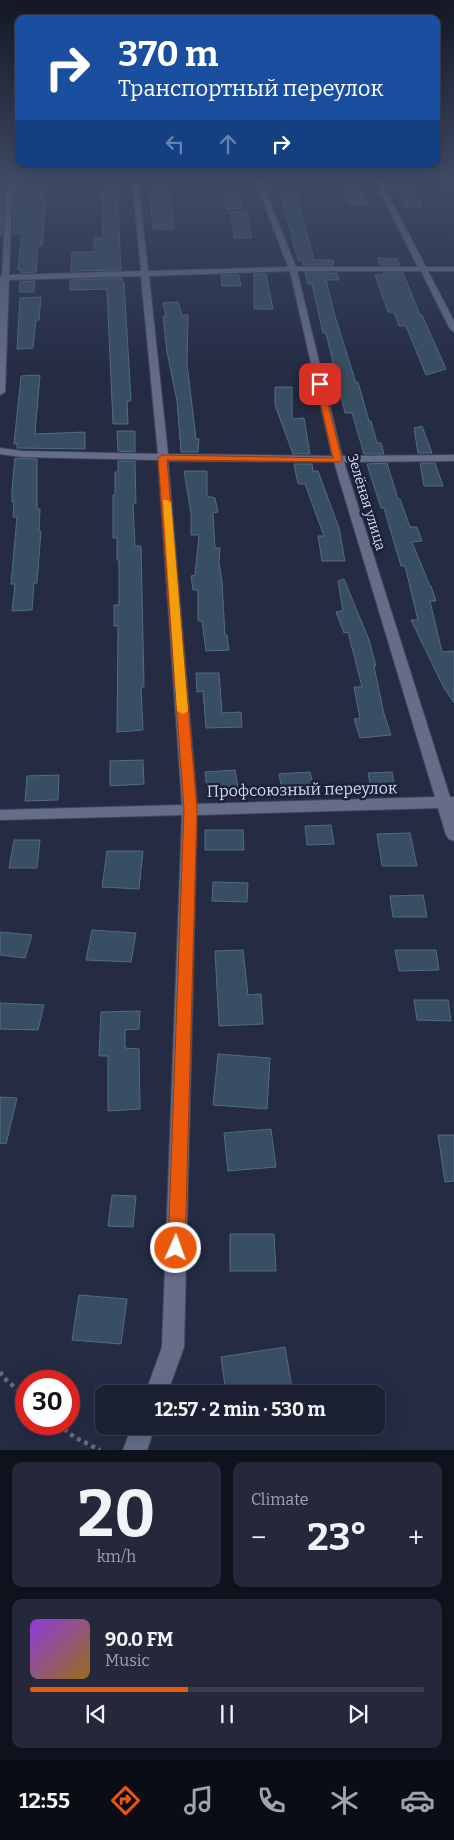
<!DOCTYPE html>
<html lang="en">
<head>
<meta charset="utf-8">
<style>
  :root { --surface:#1b2032; --page:#24283a; --text:#f1f3f6; --muted:#a0a3ac; --line:#393e4d; --accent:#ea580c }
  body { margin:0; font-family:Bitter,serif; background:var(--page); color:var(--text); height:100vh; display:flex; flex-direction:column; font-size:19px; white-space:nowrap }
  * { box-sizing:border-box; margin:0 }
  p { font-size:16px; color:var(--muted) }
  .icon { flex:none; width:28px; height:28px; fill:none; stroke:currentColor; stroke-width:2; stroke-linecap:round; stroke-linejoin:round }
  .map { position:relative; height:1450px; overflow:hidden }
  .panel { display:flex; flex-direction:column; gap:12px; padding:12px; background:#0f121c; flex:1 }
  .panel>* { flex:none }
  .hud { position:absolute; left:15px; top:15px; width:425px; height:152px; border-radius:10px; box-shadow:0 5px 20px #0002,0 0 0 1px var(--line); background:#1a4fa0; color:#fff; overflow:hidden }
  .speed { position:absolute; left:15px; top:1370px; display:flex; gap:10px; font-size:25px; font-weight:700; text-align:center }
  .speed>* { display:grid; place-content:center; width:65px; height:65px; border-radius:50%; background:var(--surface); box-shadow:0 5px 20px #0002,0 0 0 1px var(--line); line-height:1 }
  .speed .limit { border:8px solid #d22; background:#fff; color:#111 }
  .pin { position:absolute; display:grid; place-items:center; width:42px; height:42px; color:#fff; margin:-21px; border-radius:10px; box-shadow:0 2px 8px #0006 }
  .me { position:absolute; width:55px; margin:-28px; rotate:2deg; stroke-linejoin:round; filter:drop-shadow(0 0 4px #0008) }
  .turn { display:flex; align-items:center; gap:18px; height:105px; padding:0 20px; font-size:22px }
  .turn .icon { width:65px; height:65px; stroke-width:2.5 }
  .turn b { display:block; font-size:35px; line-height:42px }
  .lanes { display:flex; align-items:center; height:48px; padding:0 20px; background:#0003; justify-content:center; gap:25px; direction:ltr }
  .lanes .off { opacity:.35 }
  .big { font-size:38px; font-weight:700; line-height:1.1 }
  .panel .widget { flex:1; display:flex; flex-direction:column; justify-content:center; gap:8px; min-width:0; padding:0 18px; border-radius:10px; background:var(--page) }
  .panel .dial { align-items:center; gap:0 }
  .dial b { font-size:65px; line-height:1 }
  .song { display:flex; align-items:center; gap:15px }
  .cover { width:60px; height:60px; border-radius:8px; background:linear-gradient(135deg,hsl(270 70% 55%),hsl(40 70% 35%)) }
  .played { height:5px; border-radius:2px; background:linear-gradient(90deg,var(--accent) 40%,var(--line) 40%) }
  .keys { display:flex; justify-content:space-around; direction:ltr }
  .heat { display:flex; justify-content:space-between; align-items:center; font-size:28px; direction:ltr }
  .panel .tiles { flex:1; display:grid; gap:12px; grid-template-columns:1fr 1fr }
  .widget:last-child { grid-column:span 2 }
  .trip { position:absolute; left:95px; top:1385px; width:290px; height:50px; border-radius:10px; background:var(--surface); box-shadow:0 5px 20px #0002,0 0 0 1px var(--line); font-weight:700; line-height:50px; text-align:center }
  .tabs { display:flex; height:80px; justify-content:space-around; align-items:center; background:#0b0d14; color:var(--muted) }
  .tabs .icon { width:35px; height:35px }
  .tabs .on { color:var(--accent) }
  .tabs b { font-size:22px; color:var(--text) }
  .map>svg:first-child { display:block }
  .building { fill:#384f63; stroke:#526b80 }
  .lines { fill:none; stroke-linecap:round; stroke-linejoin:round }
  .minor-casing { stroke:#42475c; stroke-width:2 }
  .path { stroke:#646b80; stroke-width:4.5; stroke-dasharray:4 4; stroke-linecap:butt }
  .minor { fill:#656d89; fill-rule:evenodd }
  .route { fill:#ea580c; stroke:#983908 }
  .slow { fill:#f59e0b }
  .labels { text-anchor:middle; stroke-width:5; stroke-linejoin:round; paint-order:stroke }
  .far-street-label { font-size:14px; fill:#d6dcec; stroke:#1b2138 }
  .street-label { font-size:16px; fill:#d6dcec; stroke:#1b2138 }
</style>
</head>
<body>
<div class="map">
<svg width="454" height="1450" viewBox="0 0 454 1450">
  <rect width="100%" height="100%" fill="#242b43"/>
  <path class="building" d="M391,177H402L415,193L422,207L405,208Z
    M44,178L43,200H46L42,246H38L36,272L21,273V270H18L22,234H13L15,181Z
    M0,181H5L2,235H0Z
    M358,183L367,205H349L341,184Z
    M168,186L174,229H153L150,197H152L151,187Z
    M117,187L121,270L71,271L72,252H94V238H103L102,188Z
    M280,192H296L314,260H333L334,265H303L302,260H298Z
    M225,193H239L242,208L226,209Z
    M231,212H247L252,238H234Z
    M378,258L397,259L400,265H380Z
    M305,273H337L339,280H326L334,313L356,383L358,382L369,421H371L377,443H381L384,454H364L352,413H345L326,333H323L312,284H308Z
    M383,273H403L420,315H422L446,369L426,375L406,326H399L394,312H388L375,275H384Z
    M254,274H266L273,309H254Z
    M221,275H239L241,286H222Z
    M122,278V282H124L131,401H127L128,424H113L107,289L70,290V280Z
    M35,281L34,292H19L20,282Z
    M41,297L39,320H36L33,348L17,349L20,298Z
    M178,302L182,315H188L187,364L196,439H199L198,452H181L177,401L167,352L163,316H166L163,303Z
    M40,375L35,434L85,432V449L17,448V444H14L21,376Z
    M275,387H292V419L304,418L310,454H293L275,405Z
    M422,426L432,453H418L414,428Z
    M117,431H135V452L118,451Z
    M15,458L37,459V509H40L39,532L41,531L37,583H34L32,610L12,611L15,584H11L17,517H13L14,502H12V489Z
    M118,461H135L136,503L133,504L135,546H141L144,687H141L143,730L117,732L118,626H114V605H119V560H117V538H113V495H115V472H118Z
    M387,463L398,499H400L410,527H417L422,541L412,542L430,586H431L436,601H430L442,652L454,651V703L444,688L411,620H418L405,566H401L384,508H381L367,464Z
    M420,463H435L443,486H424Z
    M294,464H312L313,471H318L339,528L345,561H322L318,536H324L305,484H298Z
    M184,471H207V496L215,498L218,512L213,513L215,548H220L219,562L222,582L225,635H227L229,650L206,651L202,621H198V590H193L191,576L195,575L199,535H191V513Z
    M344,579L369,640L376,666H374L384,714L391,735L360,738L354,719L360,718L354,687H362L348,632L344,633L336,612L343,611L338,581Z
    M196,673H219L222,713L241,712L242,727L206,728L203,691L197,692Z
    M143,760L144,784L110,786V761Z
    M235,770L239,794L208,796L205,772Z
    M310,772L315,793L283,795L279,774Z
    M392,772L395,788L371,789L368,773Z
    M59,775L58,800L25,801L27,776Z
    M331,825L334,844L307,845L305,826Z
    M205,830H243L244,850H205Z
    M410,833L417,866H382L377,834Z
    M14,840H40L37,868H9Z
    M107,851H143L139,889L102,887Z
    M213,882L248,883L247,902L212,901Z
    M423,895L427,917H393L390,896Z
    M92,930L136,933L131,962L86,960Z
    M0,932L32,935L25,958L0,955Z
    M243,950L248,995L261,994L263,1024L219,1026L215,951Z
    M395,950H436L439,970L399,971Z
    M414,1000H448L451,1021L417,1020Z
    M0,1003L44,1005L38,1030L0,1029Z
    M140,1011L139,1029L125,1030V1048L139,1049L140,1109L108,1111V1056H99L101,1012Z
    M218,1054L270,1058L267,1109L213,1105Z
    M0,1097L17,1098L6,1144L0,1143Z
    M271,1129L276,1167L228,1171L224,1133Z
    M438,1135H454V1181L445,1182Z
    M112,1195L136,1196L133,1227L108,1226Z
    M230,1234H274L276,1271H230Z
    M79,1295L127,1299L121,1344L72,1340Z
    M285,1347L293,1394H226L221,1357Z"/>
  <g class="lines">
    <defs>
      <path id="minor" d="M7,177H13L9,275L141,271L132,177H138L148,271L288,267L254,177H260L296,267H418L373,177H379L426,267H454V271H428L454,321V332L450,329L421,271H297L342,456L454,455V461L344,462L450,797H454V841L449,839L446,835L438,808L197,815L184,1347L167,1394H145L162,1347L182,815L0,820V810L182,805L158,460L22,457L0,454V448L22,451L158,454L141,276L9,280L5,392L0,395V276H2ZM290,271L332,456L168,454L149,276ZM168,461L334,462L435,797L197,804Z
        M132,1426H155L147,1450H123Z"/>
    </defs>
    <use href="#minor" class="minor-casing"/>
    <path class="path" d="M0,1372L4,1378L26,1397
      M58,1424L74,1437L100,1450"/>
    <use href="#minor" class="minor"/>
  </g>
  <linearGradient id="sky" x2="0" y2="1"><stop stop-color="#141825"/><stop offset="0.47" stop-color="#3f4a66"/><stop offset="1" stop-color="#3f4a66" stop-opacity="0"/></linearGradient>
  <rect width="454" height="380" fill="url(#sky)"/>
  <path class="route" d="M320,382L323,384L342,460L341,462L167,460L197,809L185,1248L182,1254L176,1256L170,1254L168,1248L184,809L158,458L162,455L333,458L316,384Z"/>
  <path class="slow" d="M163,500H166L171,502L188,711L183,714L177,711Z"/>
  <g class="labels">
    <g class="far-street-label">
      <text transform="translate(367 502) rotate(73)" y="5">Зелёная улица</text>
    </g>
    <g class="street-label">
      <text transform="translate(302 789) rotate(-1)" y="6">Профсоюзный переулок</text>
    </g>
  </g>
</svg>
<div class="speed"><div class="limit">30</div></div>
<div class="pin" style="left:320px;top:384px;background:#d93025"><svg class="icon" aria-label="arrive" viewBox="0 0 24 24"><path d="M6 21V4h12l-3 4 3 4H6"/></svg></div>
<svg class="me" style="left:176px;top:1248px" viewBox="-20 -20 40 40"><circle r="17" fill="#ea580c" stroke="#fff" stroke-width="3"/><path d="M0-11L8 9 0 5-8 9z" fill="#fff"/></svg>
<div class="trip">12:57 · 2 min · 530 m</div>
<div class="hud">
<div class="turn"><svg class="icon" aria-label="right" viewBox="0 0 24 24"><path d="M7 20v-9h11M14 6l5 5-5 5"/></svg><div><b>370 m</b>Транспортный переулок</div></div>
<div class="lanes"><svg class="icon off" aria-label="left" viewBox="0 0 24 24"><path d="M17 20v-9H6M10 6l-5 5 5 5"/></svg><svg class="icon off" aria-label="ahead" viewBox="0 0 24 24"><path d="M12 20V5M6 11l6-6 6 6"/></svg><svg class="icon" aria-label="right" viewBox="0 0 24 24"><path d="M7 20v-9h11M14 6l5 5-5 5"/></svg></div>
</div>
</div>
<section class="panel">
<div class="tiles">
<div class="widget dial"><b>20</b><p>km/h</p></div>
<div class="widget"><p>Climate</p>
<div class="heat"><a>−</a><b class="big">23°</b><a>+</a></div>
</div>
<div class="widget">
<div class="song"><i class="cover"></i><div><b>90.0 FM</b><p>Music</p></div></div>
<div class="played"></div>
<div class="keys"><svg class="icon" aria-label="previous" viewBox="0 0 24 24"><path d="M18 5L8 12l10 7zM5 5v14"/></svg><svg class="icon" aria-label="pause" viewBox="0 0 24 24"><path d="M8 5v14M16 5v14"/></svg><svg class="icon" aria-label="next" viewBox="0 0 24 24"><path d="M6 5l10 7-10 7zM19 5v14"/></svg></div>
</div>
</div>
</section>
<nav class="tabs">
<b>12:55</b>
<svg class="icon on" aria-label="directions" viewBox="0 0 24 24"><path d="M12 3l9 9-9 9-9-9zM9 14v-3h6M13 9l2 2-2 2"/></svg>
<svg class="icon" aria-label="music" viewBox="0 0 24 24"><path d="M9 18V5l10-2v13"/><circle cx="6" cy="18" r="3"/><circle cx="16" cy="16" r="3"/></svg>
<svg class="icon" aria-label="phone" viewBox="0 0 24 24"><path d="M5 4h4l2 5-3 2q2 4 5 5l2-3 5 2v4C11 20 4 13 5 4z"/></svg>
<svg class="icon" aria-label="climate" viewBox="0 0 24 24"><path d="M12 3v18M4 7l16 10M4 17L20 7"/></svg>
<svg class="icon" aria-label="car" viewBox="0 0 24 24"><path d="M5 17H2v-5l4-1 3-4h7l3 4 3 1v5h-3M9 17h6M6 11h13"/><circle cx="7" cy="17" r="2"/><circle cx="17" cy="17" r="2"/></svg>
</nav>
</body>
</html>
